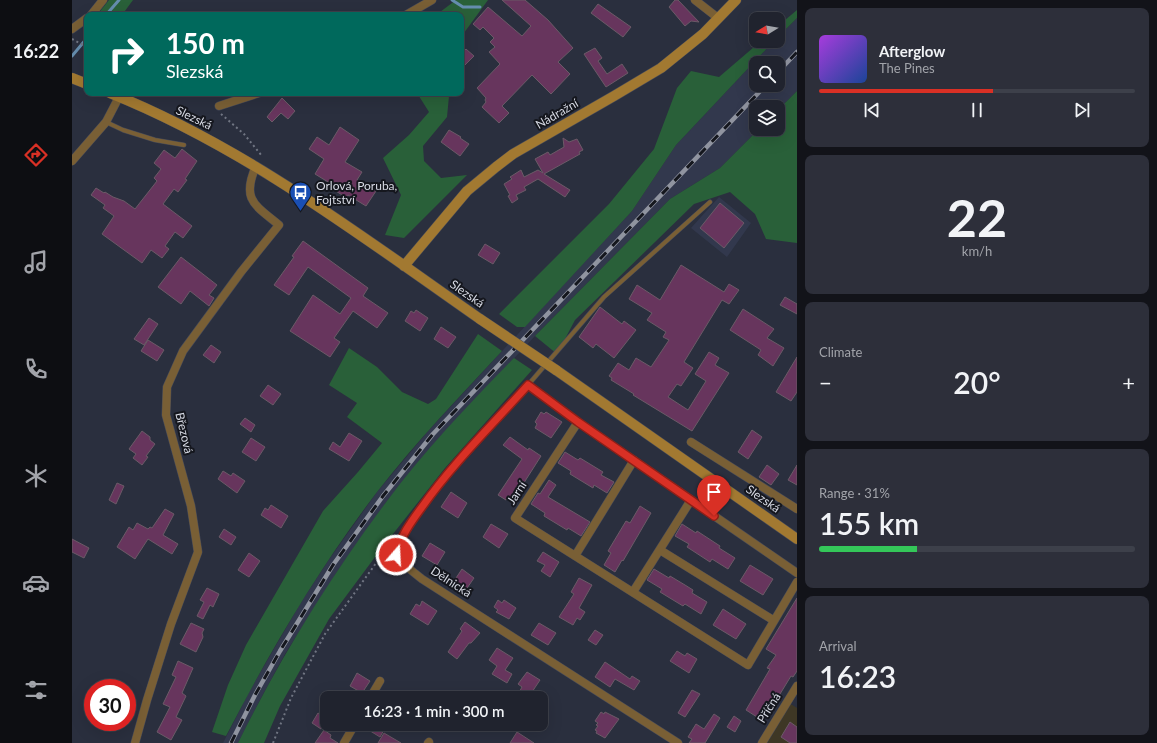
<!DOCTYPE html>
<html lang="en">
<head>
<meta charset="utf-8">
<style>
  :root { --surface:#20232e; --page:#2d2f3a; --text:#f1f3f6; --muted:#a2a4aa; --line:#3d404a; --accent:#d93025 }
  body { margin:0; font-family:Lato,sans-serif; background:var(--page); color:var(--text); height:100vh; display:flex; flex-direction:column; font-size:15px; white-space:nowrap }
  * { box-sizing:border-box; margin:0 }
  p { font-size:13px; color:var(--muted) }
  .icon { flex:none; width:22px; height:22px; fill:none; stroke:currentColor; stroke-width:2; stroke-linecap:round; stroke-linejoin:round }
  .map { position:relative; flex:1; overflow:hidden }
  .panel { display:flex; flex-direction:column; gap:8px; padding:8px; background:#121319; width:360px }
  .panel>* { flex:none }
  .banner { position:absolute; left:12px; top:12px; width:380px; height:84px; border-radius:8px; box-shadow:0 4px 16px #0002,0 0 0 1px var(--line); background:#00695c; color:#fff; overflow:hidden }
  .needle { width:26px; rotate:259deg }
  .buttons { position:absolute; left:677px; top:12px; display:grid; gap:8px }
  .buttons a { display:grid; place-items:center; width:36px; height:36px; border-radius:8px; background:var(--surface); box-shadow:0 4px 16px #0002,0 0 0 1px var(--line); font-size:20px }
  .speed { position:absolute; left:12px; top:679px; display:flex; gap:8px; font-size:20px; font-weight:700; text-align:center }
  .speed>* { display:grid; place-content:center; width:52px; height:52px; border-radius:50%; background:var(--surface); box-shadow:0 4px 16px #0002,0 0 0 1px var(--line); line-height:1 }
  .speed .limit { border:6px solid #d22; background:#fff; color:#111 }
  .pin { position:absolute; display:grid; place-items:center; width:34px; height:34px; color:#fff; margin:-41px -17px; border-radius:50% 50% 50% 0; rotate:-45deg; box-shadow:0 0 4px #0007 }
  .pin .icon { rotate:45deg }
  .me { position:absolute; width:44px; margin:-22px; rotate:19deg; stroke-linejoin:round; filter:drop-shadow(0 0 3px #0008) }
  .turn { display:flex; align-items:center; gap:14px; height:84px; padding:0 16px; font-size:18px }
  .turn .icon { width:52px; height:52px; stroke-width:2.5 }
  .turn b { display:block; font-size:28px; line-height:34px }
  .big { font-size:30px; font-weight:600; line-height:1.1 }
  .panel .tile { flex:1; display:flex; flex-direction:column; justify-content:center; gap:6px; min-width:0; padding:0 14px; border-radius:8px; background:var(--page) }
  .panel .dial { align-items:center; gap:0 }
  .dial b { font-size:52px; line-height:1 }
  .song { display:flex; align-items:center; gap:12px }
  .cover { width:48px; height:48px; border-radius:6px; background:linear-gradient(135deg,hsl(280 70% 55%),hsl(220 70% 35%)) }
  .played { height:4px; border-radius:2px; background:linear-gradient(90deg,var(--accent) 55%,var(--line) 55%) }
  .keys { display:flex; justify-content:space-around; direction:ltr }
  .heat { display:flex; justify-content:space-between; align-items:center; font-size:22px; direction:ltr }
  .charge { height:6px; border-radius:3px; background:linear-gradient(90deg,#34c759 31%,var(--line) 0) }
  .trip { position:absolute; left:248px; top:691px; width:228px; height:40px; border-radius:8px; background:var(--surface); box-shadow:0 4px 16px #0002,0 0 0 1px var(--line); font-weight:600; line-height:40px; text-align:center }
  main { display:flex; flex:1; min-height:0 }
  .tabs { display:flex; flex-direction:column; width:72px; justify-content:space-around; align-items:center; background:#0d0e12; color:var(--muted) }
  .tabs .icon { width:28px; height:28px }
  .tabs .current { color:var(--accent) }
  .tabs b { font-size:18px; color:var(--text) }
  .map>svg:first-child { display:block }
  .built { fill:#32384d; fill-rule:evenodd }
  .education { fill:#3e3725 }
  .green { fill:#296039 }
  .lines { fill:none; stroke-linecap:round; stroke-linejoin:round }
  .stream { stroke:#658dae; stroke-width:3 }
  .building { fill:#67355d; stroke:#6b5a67 }
  .lane-casing { stroke:#464a59; stroke-width:5 }
  .street-casing { stroke:#464a59; stroke-width:9 }
  .secondary-casing { stroke:#464a59; stroke-width:11 }
  .path { stroke:#717683; stroke-width:2; stroke-dasharray:2 3; stroke-linecap:butt }
  .lane { stroke:#795f35; stroke-width:4 }
  .street { stroke:#795f35; stroke-width:8 }
  .secondary { stroke:#a27931; stroke-width:10 }
  .rail-casing { stroke:#9094a0; stroke-width:4.5 }
  .rail { stroke:#15171e; stroke-width:3; stroke-dasharray:9; stroke-linecap:butt }
  .secondary-bridge-casing { stroke:#464a59; stroke-width:11; stroke-linecap:butt }
  .secondary-bridge { stroke:#a27931; stroke-width:10 }
  .route-casing { stroke:#8d1f18; stroke-width:10 }
  .route { stroke:#d93025; stroke-width:7 }
  .labels { text-anchor:middle; stroke-width:4; stroke-linejoin:round; paint-order:stroke }
  .street-label { font-size:12px; fill:#d7dae4; stroke:#15171e }
  .poi-label { font-size:12px; fill:#d7dae4; stroke:#15171e; text-anchor:start }
</style>
</head>
<body>
<main>
<nav class="tabs">
<b>16:22</b>
<svg class="icon current" aria-label="directions" viewBox="0 0 24 24"><path d="M12 3l9 9-9 9-9-9zM9 14v-3h6M13 9l2 2-2 2"/></svg>
<svg class="icon" aria-label="music" viewBox="0 0 24 24"><path d="M9 18V5l10-2v13"/><circle cx="6" cy="18" r="3"/><circle cx="16" cy="16" r="3"/></svg>
<svg class="icon" aria-label="phone" viewBox="0 0 24 24"><path d="M5 4h4l2 5-3 2q2 4 5 5l2-3 5 2v4C11 20 4 13 5 4z"/></svg>
<svg class="icon" aria-label="climate" viewBox="0 0 24 24"><path d="M12 3v18M4 7l16 10M4 17L20 7"/></svg>
<svg class="icon" aria-label="car" viewBox="0 0 24 24"><path d="M5 17H2v-5l4-1 3-4h7l3 4 3 1v5h-3M9 17h6M6 11h13"/><circle cx="7" cy="17" r="2"/><circle cx="17" cy="17" r="2"/></svg>
<svg class="icon" aria-label="filters" viewBox="0 0 24 24"><path d="M4 7h16M4 17h16"/><circle cx="9" cy="7" r="2"/><circle cx="15" cy="17" r="2"/></svg>
</nav>
<div class="map">
<svg width="725" height="743" viewBox="0 0 725 743">
  <rect width="100%" height="100%" fill="#2a2f3e"/>
  <path class="built" d="M725,18V91L706,110V107H684V129H687L648,168L598,199L463,336L367,438L316,500L267,569L213,654L189,698L166,743H151L177,692L228,604L256,561L305,492L357,430L560,211L604,145L702,41H706V37ZM684,63H706V85H684Z
    M647,197L679,223L655,257L619,228Z"/>
  <path class="education" d="M717,703L725,708V743H695Z"/>
  <path class="green" d="M37,0H61L50,15H25Z
    M384,0H416L389,37V15H364Z
    M725,10V18L706,37V26Z
    M689,41H702L604,145L560,211L453,327H445L427,314L537,204L582,149L605,88L619,71L647,77Z
    M725,91V243L694,239L683,214L658,192L622,204L503,320L485,354L463,336L598,199L648,168L687,129H706V110Z
    M345,93H374L377,96L375,117L351,146L352,161L369,178L395,175L332,238L313,235L329,195L311,158L337,135L357,112Z
    M406,334L430,351C387,397 344,442 305,492C247,568 198,651 154,736L140,732L156,685L174,645L251,511L286,472L310,443L275,417L285,403L257,385L277,348L305,367L330,392L356,404L364,399Z
    M442,358L460,370L373,468L306,553L257,619L208,706L192,743H166C208,658 258,577 315,501C353,450 398,403 442,358Z"/>
  <g class="lines">
    <path class="stream" d="M380,0L391,7H408
      M34,15L47,0
      M0,56L15,38"/>
  </g>
  <path class="building" d="M430,0H453L476,20L501,48L486,62L498,74L479,94L460,75L430,106L437,113L427,123L410,107L414,102L413,100L414,98L405,88L428,64L417,52L423,47L418,42L422,38L411,27L408,30L401,24L416,7L450,36L459,26Z
    M603,0H606L627,22L619,21L613,26L597,7Z
    M526,4L559,27L551,37L519,13Z
    M523,48L530,58L526,61L535,74L550,64L556,73L534,87L512,54Z
    M394,49L402,56L389,69V54Z
    M210,98L223,111L216,119L209,113L200,122L195,117Z
    M268,127L287,140L273,162L290,172L285,180L304,191L294,206L276,195L275,198L259,188L261,185L243,174L252,159L237,149L245,137L257,145Z
    M377,130L389,137L388,138L397,144L388,156L369,142Z
    M491,138L497,142L505,139L511,150L507,152L508,154L472,174L498,190L493,197L466,179L452,187L454,190L444,195L446,199L440,203L436,196L438,195L432,184L440,179L438,177L449,170L452,177L466,170L471,173L463,159L476,152L478,155L492,147Z
    M110,149L125,161L113,179L115,180L106,192L102,189L91,204L120,226L111,238L103,232L93,246L97,249L90,258L79,250L70,263L30,234L42,216L31,208L33,205L19,195L24,188L32,193L33,192L41,197L52,201L63,209L85,181L82,178L89,169L82,163L92,150L103,158Z
    M648,203L672,223L652,248L628,228Z
    M231,241L296,288L291,296L316,313L305,328L281,311L262,338L268,342L258,357L218,331L241,295L268,314L279,298L236,267L217,295L202,285L222,257L220,256Z
    M413,244L428,253L421,264L406,255Z
    M109,257L145,285L137,295L142,298L137,306L118,291L109,304L86,287Z
    M609,265L652,292L657,284L667,290L657,304L650,300L612,362L621,368L609,386L605,384L596,397L616,410L634,381L623,374L637,352L647,358L643,365L657,373L620,431L561,395L562,394L539,380L540,378L537,376L546,363L557,370L564,358L579,367L597,340L591,337L594,332L575,320L580,313L557,299L565,285L588,300Z
    M713,297L725,304V314L708,305Z
    M528,307L550,324L552,321L564,330L542,358L524,344L521,348L507,337Z
    M671,309L702,329L695,338L712,348L701,366L686,355L689,350L658,330Z
    M344,310L356,318L348,331L333,321L339,311L342,313Z
    M77,318L86,324L72,345L62,339Z
    M369,327L384,337L376,348L362,339Z
    M76,340L92,350L85,361L69,351Z
    M139,345L149,352L142,363L131,355Z
    M725,357V392L719,401L704,392Z
    M196,385L209,394L201,405L188,396Z
    M469,412L472,414L474,412L490,422L479,438L463,428L465,424L463,422Z
    M173,418L183,425L179,432L168,424Z
    M680,430L690,437L676,459L666,452Z
    M70,431L78,437V440L83,444L74,456L76,457L70,465L61,458L64,454L57,449Z
    M277,433L290,441L277,461L257,449L261,442L268,447Z
    M438,437L456,450L457,448L469,456L441,500L435,497L434,500L426,495L450,459L431,445Z
    M179,438L193,447L184,461L170,452Z
    M493,452L506,460L508,458L531,472L529,475L542,482L535,493L522,485L521,488L498,474L499,471L486,463Z
    M695,465L707,474L699,485L687,477Z
    M725,465V485L716,480Z
    M151,471L159,476L161,473L173,481L165,493L146,479Z
    M477,480L484,485L476,497L518,522L509,536L496,528L495,530L472,516L473,513L459,504L466,493L468,494Z
    M45,483L52,486L44,504L37,500Z
    M379,492L395,503L386,518L369,507Z
    M199,505L216,516L209,528L189,515L193,508L196,510Z
    M568,506L579,513L551,561L550,560L543,572L532,565L539,553L536,551L554,521L558,523Z
    M93,509L102,514L91,535L106,544L100,554L76,539L63,559L45,547L57,527L61,530L65,523L76,529L78,527L80,528Z
    M419,524L436,534L427,548L411,537Z
    M610,524L624,533L625,531L648,546L647,548L663,558L656,569L640,559L638,562L615,547L617,544L603,536Z
    M152,529L164,537L159,545L147,537Z
    M0,539L17,548L12,558L0,552Z
    M358,543L373,552L365,565L350,556Z
    M471,552L487,562L478,577L469,571L473,565L465,561Z
    M177,553L188,561L177,577L166,570Z
    M678,565L701,579L691,595L668,581Z
    M390,569L402,578L393,591L380,584Z
    M582,569L597,578L598,576L613,585L621,590L620,593L635,602L629,614L613,604L611,606L588,592L590,589L575,580Z
    M507,578L520,585L507,608L513,612L508,620L505,618L501,625L487,617L502,594L499,592Z
    M135,588L147,594L141,607L138,605L131,619L125,616L132,602L128,600Z
    M725,598V671L721,677L719,676L694,717L687,713L685,717L674,710L698,669L695,668L704,655L694,649Z
    M426,600L430,603L432,600L444,608L437,619L424,612L426,610L422,607Z
    M350,601L365,611L356,625L338,614L344,604L348,606Z
    M651,609L674,624L664,639L641,625Z
    M393,622L408,633L399,643H397L385,659L376,652L390,631L388,629Z
    M119,623L132,629L130,633L131,637L124,652L108,644Z
    M467,623L484,633L476,645L459,635Z
    M523,630L531,635L524,645L516,640Z
    M425,648L441,658L433,670L440,674L435,683L420,674L425,666L417,660Z
    M605,651L613,656L615,653L625,659L617,673L598,661Z
    M106,661L121,668L110,693L114,696L104,717L110,720L99,740L85,732L98,707L91,704L104,677L100,675Z
    M533,662L558,679L560,676L568,681L562,690L543,679L538,687L523,677Z
    M455,672L468,680L456,698H444L450,687L446,684Z
    M285,673L298,681L290,693L278,686Z
    M620,690L628,694L613,717L606,713Z
    M529,712L532,714L533,712L547,719L533,738L524,733L525,731L523,730L526,726L524,725L526,723L523,721Z
    M246,713L255,719L249,729L240,723Z
    M642,714L648,718L633,743H617L620,739L616,737L624,724L632,729Z
    M662,716L669,721L663,732L655,727Z
    M718,722L725,727V743H718L709,737Z
    M298,724H307L313,728L308,737L295,729Z
    M252,730L259,735L258,738L266,743H243Z
    M445,732L462,743H438Z
    M312,733L329,743H306Z"/>
  <g class="lines">
    <defs>
      <path id="lane" d="M34,122L51,130L83,140L112,145
        M456,385L532,297L638,202"/>
      <path id="street" d="M623,0L646,18
        M19,15L31,0
        M334,15L360,0
        M0,29L15,18
        M147,106L187,93
        M0,161L34,122L47,97
        M506,422L443,518L676,665L725,582
        M619,442L725,509
        M588,550L701,620
        M503,556L562,460
        M561,592L619,500
        M298,698L308,681
        M63,743L75,700L99,624L126,552L119,506L94,415L95,387L111,351L169,272L207,225C183,205 169,200 184,166
        M272,743L283,724
        M356,743L357,742
        M606,743L350,579L330,563L324,555C328,537 339,522 350,507C381,463 420,425 456,385L506,422L725,573
        M690,743L725,686"/>
      <path id="secondary" d="M0,78L15,84
        M38,93C173,147 289,236 408,319
        M332,266L395,191L424,167L441,154L542,96L589,68L631,34L664,0
        M484,370L725,539"/>
    </defs>
    <use href="#lane" class="lane-casing"/>
    <use href="#street" class="street-casing"/>
    <use href="#secondary" class="secondary-casing"/>
    <path class="path" d="M0,39L15,47
      M149,114L172,134L190,156
      M201,743L219,698L253,634L307,559L316,557"/>
    <use href="#lane" class="lane"/>
    <use href="#street" class="street"/>
    <use href="#secondary" class="secondary"/>
    <defs>
      <path id="rail" d="M706,72L725,52
        M159,743L183,695L208,651L261,565L311,496L361,434L694,85"/>
    </defs>
    <use href="#rail" class="rail-casing"/>
    <use href="#rail" class="rail"/>
    <defs>
      <path id="secondary-bridge" d="M408,319L484,370"/>
    </defs>
    <use href="#secondary-bridge" class="secondary-bridge-casing"/>
    <use href="#secondary-bridge" class="secondary-bridge"/>
  </g>
  <g class="lines">
    <defs>
      <path id="route" d="M324,555C328,537 339,522 350,507C381,463 420,425 456,385L506,422L642,516"/>
    </defs>
    <use href="#route" class="route-casing"/>
    <use href="#route" class="route"/>
  </g>
  <defs>
    <symbol id="bus-pin" viewBox="-11 -11 22 30"><path d="M0 17L-7.5 6A9.5 9.5 0 1 1 7.5 6Z" fill="#1a4fb4" stroke="#15171e"/><path d="M-5-6H5V4H4V6H2V4H-2V6H-4V4H-5ZM-3.5-4V0h7V-4ZM-3.5 1.2v1.5H-2V1.2ZM2 1.2v1.5H3.5V1.2Z" fill="#fff"/></symbol>
  </defs>
  <g fill-rule="evenodd">
    <use href="#bus-pin" x="216" y="180" width="25" height="34"/>
  </g>
  <g class="labels">
    <g class="street-label">
      <text transform="translate(485 114) rotate(-30)" y="4">Nádražní</text>
      <text transform="translate(122 118) rotate(26)" y="4">Slezská</text>
      <text transform="translate(395 294) rotate(35)" y="4">Slezská</text>
      <text transform="translate(112 433) rotate(77)" y="4">Březová</text>
      <text transform="translate(445 493) rotate(-57)" y="4">Jarní</text>
      <text transform="translate(691 499) rotate(35)" y="4">Slezská</text>
      <text transform="translate(379 582) rotate(33)" y="4">Dělnická</text>
      <text transform="translate(697 708) rotate(-58)" y="4">Příčná</text>
    </g>
    <g class="poi-label">
      <text x="244" y="190">Orlová, Poruba,<tspan x="244" dy="14">Fojtství</tspan></text>
    </g>
  </g>
</svg>
<div class="buttons">
<a><svg class="needle" viewBox="-14 -14 28 28"><path d="M0-13l5 13h-10z" fill="#e53935"/><path d="M0 13l5-13h-10z" fill="#a2a4aa"/></svg></a>
<a><svg class="icon" aria-label="search" viewBox="0 0 24 24"><circle cx="10" cy="10" r="6"/><path d="M15 15l6 6"/></svg></a>
<a><svg class="icon" aria-label="layers" viewBox="0 0 24 24"><path d="M12 4l9 5-9 5-9-5zM3 14l9 5 9-5"/></svg></a>
</div>
<div class="speed"><div class="limit">30</div></div>
<div class="pin" style="left:642px;top:516px;background:#d93025"><svg class="icon" aria-label="arrive" viewBox="0 0 24 24"><path d="M6 21V4h12l-3 4 3 4H6"/></svg></div>
<svg class="me" style="left:324px;top:555px" viewBox="-20 -20 40 40"><circle r="17" fill="#d93025" stroke="#fff" stroke-width="3"/><path d="M0-11L8 9 0 5-8 9z" fill="#fff"/></svg>
<div class="trip">16:23 · 1 min · 300 m</div>
<div class="banner">
<div class="turn"><svg class="icon" aria-label="right" viewBox="0 0 24 24"><path d="M7 20v-9h11M14 6l5 5-5 5"/></svg><div><b>150 m</b>Slezská</div></div>
</div>
</div>
<section class="panel">
<div class="tile">
<div class="song"><i class="cover"></i><div><b>Afterglow</b><p>The Pines</p></div></div>
<div class="played"></div>
<div class="keys"><svg class="icon" aria-label="previous" viewBox="0 0 24 24"><path d="M18 5L8 12l10 7zM5 5v14"/></svg><svg class="icon" aria-label="pause" viewBox="0 0 24 24"><path d="M8 5v14M16 5v14"/></svg><svg class="icon" aria-label="next" viewBox="0 0 24 24"><path d="M6 5l10 7-10 7zM19 5v14"/></svg></div>
</div>
<div class="tile dial"><b>22</b><p>km/h</p></div>
<div class="tile"><p>Climate</p>
<div class="heat"><a>−</a><b class="big">20°</b><a>+</a></div>
</div>
<div class="tile"><p>Range · 31%</p><b class="big">155 km</b><div class="charge"></div></div>
<div class="tile"><p>Arrival</p><b class="big">16:23</b></div>
</section>
</main>
</body>
</html>
